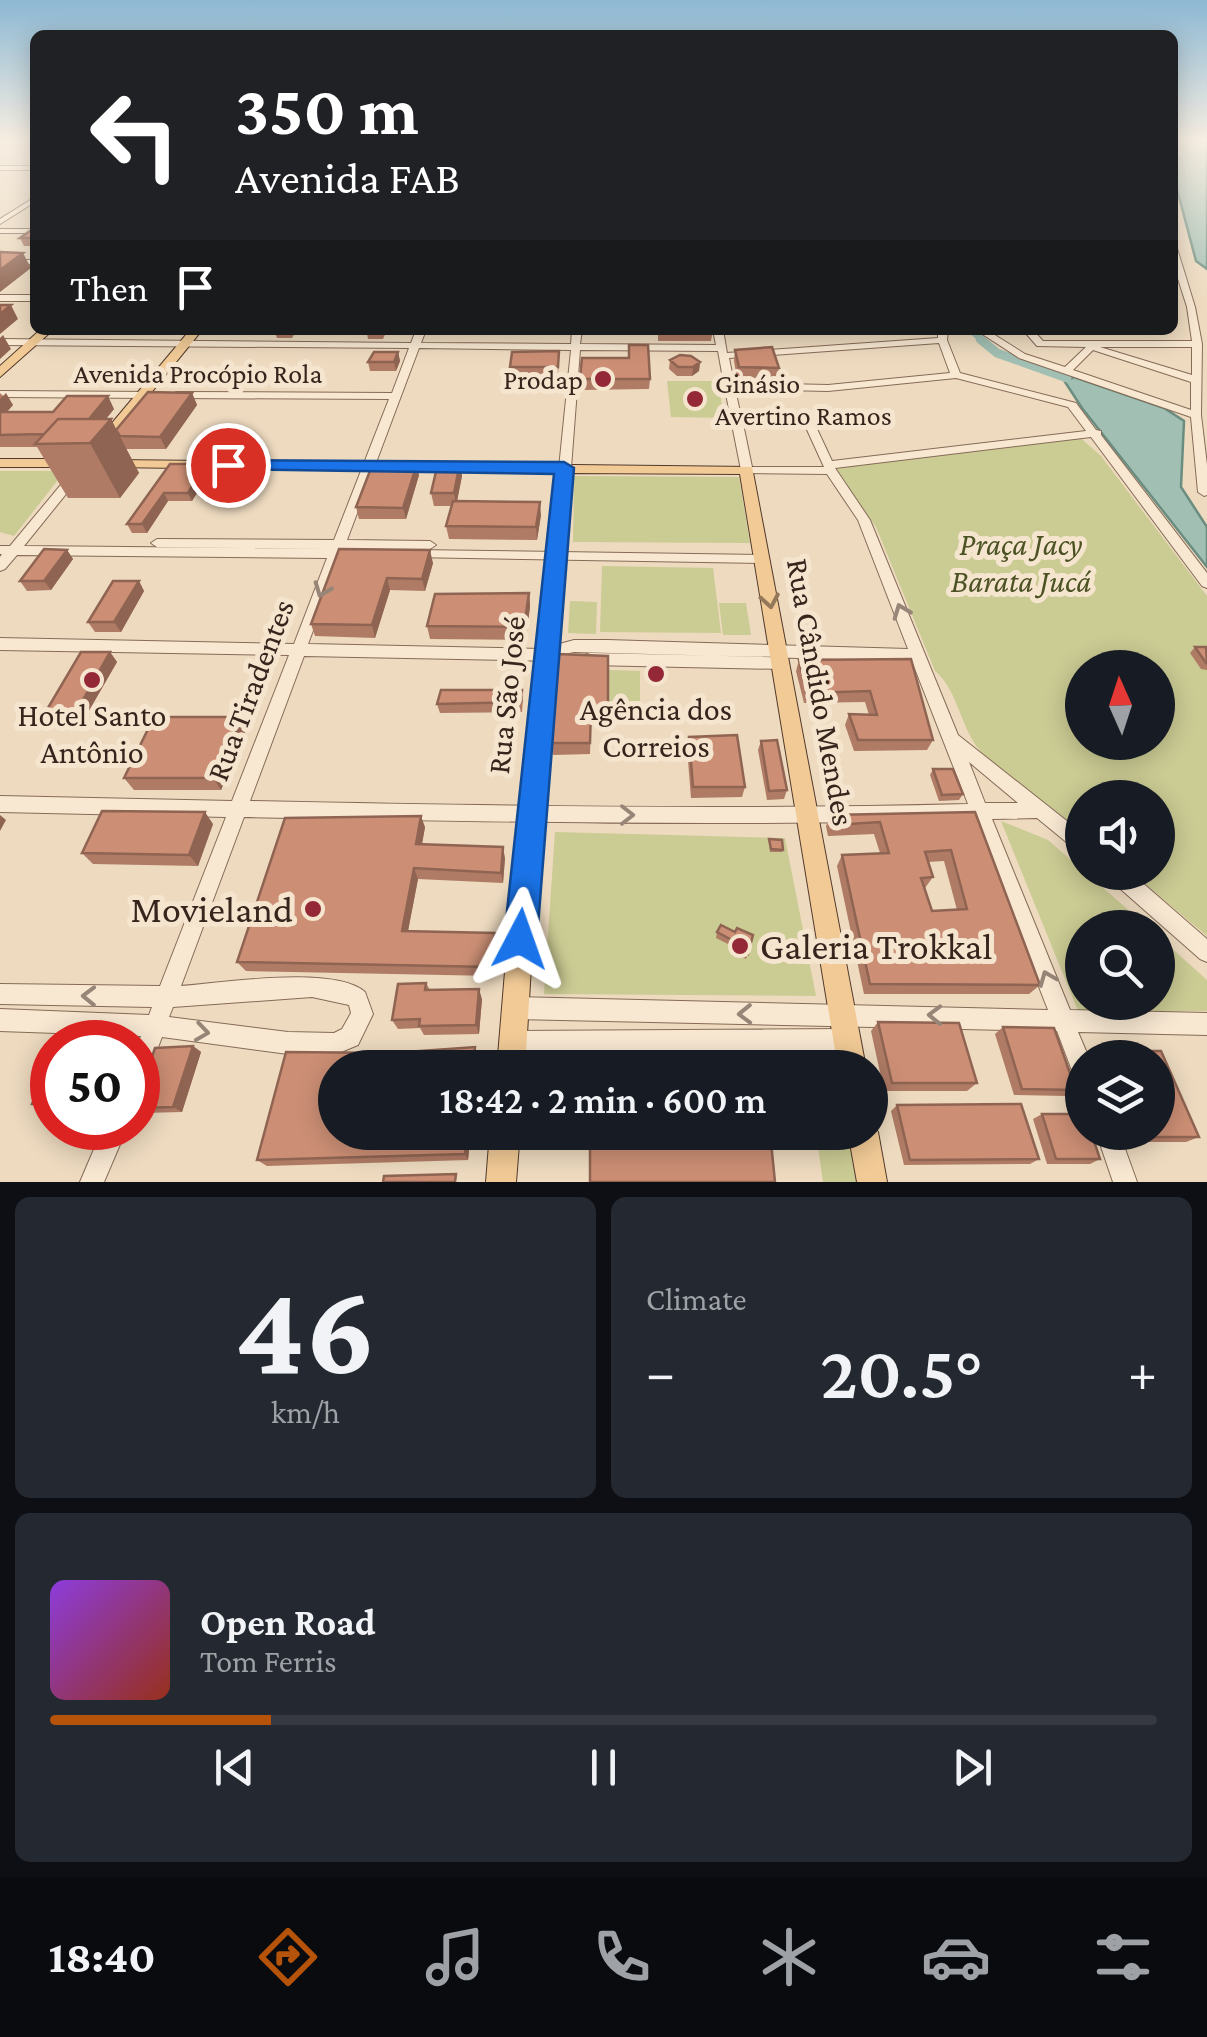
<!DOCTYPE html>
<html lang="en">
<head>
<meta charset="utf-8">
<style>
  :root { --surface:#171b24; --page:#242831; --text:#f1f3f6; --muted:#9ea1a6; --line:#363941; --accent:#b45309 }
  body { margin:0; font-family:"Crimson Pro",serif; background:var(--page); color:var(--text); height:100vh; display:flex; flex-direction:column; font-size:38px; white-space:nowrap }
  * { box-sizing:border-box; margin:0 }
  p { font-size:32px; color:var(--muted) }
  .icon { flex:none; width:55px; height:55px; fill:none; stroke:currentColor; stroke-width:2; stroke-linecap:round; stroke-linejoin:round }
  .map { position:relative; height:1182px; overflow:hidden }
  .side { display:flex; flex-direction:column; gap:15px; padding:15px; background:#0d0f14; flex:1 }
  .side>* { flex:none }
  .top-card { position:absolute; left:30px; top:30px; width:1148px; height:305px; border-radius:15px; box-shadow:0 5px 25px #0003; background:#202124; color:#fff; overflow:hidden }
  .needle { width:65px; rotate:357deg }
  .controls { position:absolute; left:1065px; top:650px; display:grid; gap:20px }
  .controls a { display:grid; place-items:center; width:110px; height:110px; border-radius:50%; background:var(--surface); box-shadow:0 5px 25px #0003; font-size:50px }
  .speed { position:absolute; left:30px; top:1020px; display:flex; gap:20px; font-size:50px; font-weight:700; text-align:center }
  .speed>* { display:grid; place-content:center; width:130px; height:130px; border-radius:50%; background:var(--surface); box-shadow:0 5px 25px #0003; line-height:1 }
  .speed .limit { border:15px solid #d22; background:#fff; color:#111 }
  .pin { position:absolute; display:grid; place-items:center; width:85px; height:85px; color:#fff; margin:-42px; border:5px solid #fff; border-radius:50%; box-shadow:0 2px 10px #0007 }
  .me { position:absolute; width:110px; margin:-55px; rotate:4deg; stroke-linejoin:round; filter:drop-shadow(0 0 8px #0008) }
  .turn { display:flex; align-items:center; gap:35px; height:210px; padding:0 40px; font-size:45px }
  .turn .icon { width:130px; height:130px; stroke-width:2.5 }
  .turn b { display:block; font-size:70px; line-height:85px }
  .then { display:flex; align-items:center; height:95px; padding:0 40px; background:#0003; gap:20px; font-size:38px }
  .big { font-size:75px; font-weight:600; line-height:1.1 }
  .side .card { flex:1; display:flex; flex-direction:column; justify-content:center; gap:15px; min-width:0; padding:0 35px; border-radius:15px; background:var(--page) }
  .side .dial { align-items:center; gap:0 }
  .dial b { font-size:130px; line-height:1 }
  .song { display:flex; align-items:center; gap:30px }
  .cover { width:120px; height:120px; border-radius:15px; background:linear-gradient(135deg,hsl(270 70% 55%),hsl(10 70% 35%)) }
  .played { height:10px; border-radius:5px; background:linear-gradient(90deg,var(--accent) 20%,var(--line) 20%) }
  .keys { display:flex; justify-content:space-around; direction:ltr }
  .heat { display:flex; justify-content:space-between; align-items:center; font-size:55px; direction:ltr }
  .side .tiles { flex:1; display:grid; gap:15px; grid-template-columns:1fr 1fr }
  .card:last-child { grid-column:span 2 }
  .trip { position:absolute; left:318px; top:1050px; width:570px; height:100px; border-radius:50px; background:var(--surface); box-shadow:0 5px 25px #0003; font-weight:600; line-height:100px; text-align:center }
  .dock { display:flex; height:160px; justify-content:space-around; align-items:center; background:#090b0e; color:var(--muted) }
  .dock .icon { width:70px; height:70px }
  .dock .active { color:var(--accent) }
  .dock b { font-size:45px; color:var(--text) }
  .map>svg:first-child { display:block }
  .green { fill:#cbcb94; fill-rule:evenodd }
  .water { fill:#a2bfb3; stroke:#6a8d80; stroke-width:2.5 }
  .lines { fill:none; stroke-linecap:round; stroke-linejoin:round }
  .canal-far1 { stroke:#a2bfb3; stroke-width:6 }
  .canal { stroke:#a2bfb3; stroke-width:9 }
  .minor-casing { stroke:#866b58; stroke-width:2 }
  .major-casing { stroke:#533a2c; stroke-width:2 }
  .minor { fill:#f8e8d2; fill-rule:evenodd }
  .major { fill:#f1ca96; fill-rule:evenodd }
  .wall { fill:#af7b65; fill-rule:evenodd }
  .shaded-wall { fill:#8f6452 }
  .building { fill:#cc8f75; stroke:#8f6452; stroke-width:2.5; fill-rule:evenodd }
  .oneway { stroke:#978677 }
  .oneway2 { stroke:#947859 }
  .route { fill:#1a73e8; stroke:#114b97; stroke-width:2.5 }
  .poi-dot { fill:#952836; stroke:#f5e5cf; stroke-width:4 }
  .labels { text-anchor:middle; stroke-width:10; stroke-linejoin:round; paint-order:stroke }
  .far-street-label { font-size:28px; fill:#36251c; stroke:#f5e5cf }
  .far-poi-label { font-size:28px; fill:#36251c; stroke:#f5e5cf; text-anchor:end }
  .park-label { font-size:32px; font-style:italic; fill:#4c5223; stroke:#f5e5cf }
  .street-label { font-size:32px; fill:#36251c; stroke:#f5e5cf }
  .poi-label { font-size:32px; fill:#36251c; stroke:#f5e5cf }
  .near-poi-label { font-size:38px; fill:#36251c; stroke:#f5e5cf; text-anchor:end }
</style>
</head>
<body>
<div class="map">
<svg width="1207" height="1182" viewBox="0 0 1207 1182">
  <rect width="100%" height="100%" fill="#eddabf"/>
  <path class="green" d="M667,381H718L724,418L671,417Z
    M1076,434L1101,456L1207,596V936L1132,873L1158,872V798H1082V832C1050,806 1011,782 982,753C960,729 959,691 935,671L876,527L833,468ZM1082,668H1158V742H1082Z
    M0,471H65L14,536L0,532Z
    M574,476L739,477L750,543L573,542Z
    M602,566L713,568L721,633L600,632Z
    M570,601L597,602L596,634L568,633Z
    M719,603H746L751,635H723Z
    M608,670L640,671V722L607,721Z
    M1001,821L1048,840L1148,927L1082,928V1002H1158V936L1207,980V1011H1078Z
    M555,832L785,838L816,996L544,994Z
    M816,1133H849L857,1182H823Z"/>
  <path class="water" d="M1173,139H1207V269L1196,261L1173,174V162L1179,159L1173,154Z
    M1074,377L1164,408L1184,421L1181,487L1207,527V567L1082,408L1065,382Z"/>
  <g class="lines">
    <path class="canal-far1" d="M970,330L983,341"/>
    <path class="canal" d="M980,339L997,353L1067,378"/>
    <defs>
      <path id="minor" d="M0,166H35V170H0Z
        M35,197V202L0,224V219Z
        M0,229H35V233H0Z
        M1172,243L1176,245L1195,307L1202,344L1201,415L1207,465V495L1204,496L1198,492L1191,417L1019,358L976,330H987L1025,354L1065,367L1086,347L1037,346L1023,330H1033L1043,341H1192L1187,307L1172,260ZM1100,347H1192V375ZM1093,350L1191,382V410L1073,370Z
        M0,260H35V264H0Z
        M0,295H35V301H0Z
        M416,330H426L421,343L571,344L572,330H582L580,344L716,345L713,330H723L727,353L938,338V330H948L947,340L960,373L1076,403L1096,430L1101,431V435L1207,573V588L1202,586L1091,437L835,468L870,520L958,735L1082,833V853L1076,850L1037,818L992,819L1070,1010L1207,1013V1035L1078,1032L1089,1058H1082V1079L1074,1076L1057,1031L515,1019L508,1015L504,1008L508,1001L515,997L1048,1010L974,820C731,826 487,822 244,817L181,986C223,983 334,965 365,992L373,1014L358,1045L334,1055L288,1054L162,1037L146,1079L138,1082V1044L141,1036L0,1031V1009L149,1015L152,1007L0,1004V984L160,986L226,817L0,812V796L232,801L289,655L0,650V638L294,644L327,558L17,555L5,569L0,571V557L2,554H0V546H10L69,475L73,474L79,478L24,546L331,549L157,547L151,543L157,539L334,540L389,399L176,398L171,395L176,392L392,393L409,348L0,345V339L411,343ZM939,343L950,373L828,385L734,383L729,358ZM419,348L571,350L559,468L565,471L571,468L580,350L718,351L724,384L722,386L725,389L741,470L747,473L827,474L858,520L908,649L607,640H574L541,649L308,644L340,558L349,557L351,554L344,549H430L436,545L430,541L347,540ZM956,378L1068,407L1086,431L832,461L811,416L740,412L735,389L828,391ZM742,419L803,421L824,467H752ZM574,652L912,661L968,804C729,810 489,806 250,801L304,656L554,661L559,659L561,655ZM969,762L1018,803H985ZM312,997L349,1005L351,1013L342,1029L334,1033L288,1032L169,1017L173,1007Z
        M0,391L154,392L159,395L154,398L0,397Z
        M416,550L762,555L769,559L762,563L411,557L409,554Z
        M590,653L781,657L786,659L789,663L786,667L781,669L590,665L585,663L583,659L585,655Z
        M1106,872H1130L1207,939V962L1200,959L1108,878Z
        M847,1029L855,1032L858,1040L855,1048L847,1051L513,1053L505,1050L502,1042L505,1034L513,1031Z
        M103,1128H127L104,1182H80Z
        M1096,1132H1119L1137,1182H1113Z"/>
      <path id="major" d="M40,330H53L0,377V366Z
        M190,330H202L107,447H97V441Z
        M0,459H68L75,463L68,467H0Z
        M114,460L752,467L866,1068H838L740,474L572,473L540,815L525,1068H497L518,815L557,473L109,467V461Z
        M870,1120L878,1132L887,1182H857L848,1132H870Z
        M490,1132H520L516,1182H486Z"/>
    </defs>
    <use href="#minor" class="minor-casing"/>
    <use href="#major" class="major-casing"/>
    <use href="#minor" class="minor"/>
    <use href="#major" class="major"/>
  </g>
  <path class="wall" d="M35,228V246H24L20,238Z
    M274,330H297L292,338H277Z
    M387,330L383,339H368L367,333Z
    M658,330H713L711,341H658Z
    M735,350L779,368L777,380L737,379L734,361Z
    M398,352L400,361L396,371H370L368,362Z
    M559,360L558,376H511L510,367Z
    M670,360L700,362L699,371L692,376H677L669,369Z
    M580,379H650L649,389L581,390Z
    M0,393L13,405L7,412H53L114,409L106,419H111L116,430L192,393L197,405L166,449H126L139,473L120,498H68L37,447H0Z
    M460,463L462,476L457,501L541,515L537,540L449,539L446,526L452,506H434L431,493Z
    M170,464H206L209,473L192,501H168L147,533H132L127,524Z
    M419,475L406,519H359L356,507Z
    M339,549L433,563L425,591L390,590L375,638L315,636L311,624Z
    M67,550L73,559L51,590L27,591L20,581Z
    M139,581L144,591L121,632H95L88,622Z
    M529,593L530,606L526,640L430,639L427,626Z
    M1195,647L1207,648V670L1201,669L1190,653Z
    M110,652L117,662L83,721L53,722L45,713Z
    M608,656L607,721H591L590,754L553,755L552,743Z
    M911,659L933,740L927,750L854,751L845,725L849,714L869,715L865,702L804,703L796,671L799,660Z
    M523,699L522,712L440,713L437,704Z
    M246,730L221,790H134L124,778Z
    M689,737L745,787L742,797L691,798L687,748Z
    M761,741L787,790L784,799L767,800L758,750Z
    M933,769L963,794L959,800L939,801L930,775Z
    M975,812L1040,985L1029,994H864L837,866L842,855L880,853L874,834L828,836L826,826L831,815ZM944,861L957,910L932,911L925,888L933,877L928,862Z
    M213,824L198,866L93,864L82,853Z
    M425,827L422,844L505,858L503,883L418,879L408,931L495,933L498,943L494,976L246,971L237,962Z
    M769,839L783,850L782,852H770Z
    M717,932H735L753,935L746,959L729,951L730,945L716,938Z
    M426,983L430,990L482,999L479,1034L424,1035L420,1028L398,1029L392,1020Z
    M878,1022L977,1083L967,1091H884L871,1031Z
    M1003,1027L1076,1090L1066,1096L1014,1095L995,1034Z
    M193,1046L201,1052L182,1112L143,1113L138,1110V1098Z
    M475,1047L478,1055L335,1132H471L468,1160L267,1166L257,1160L392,1053Z
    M1114,1051H1161L1199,1137L1186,1142H1137L1133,1132H1158V1058H1104Z
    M52,1072V1110L44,1109L32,1104Z
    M897,1105L1039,1159L1030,1164L904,1165L891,1111Z
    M1042,1114L1100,1159L1090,1164H1047L1033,1119Z"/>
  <path class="shaded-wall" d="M23,253L31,268L0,292V270Z
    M11,305L18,319L0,334V314Z
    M3,335L11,349L0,359V338Z
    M398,352L400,361L396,371L394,362Z
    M700,362L699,371L692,376L693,367Z
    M6,393L13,405L0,419V399Z
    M192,393L197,405L166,449L160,437Z
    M108,396L114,409L86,443L77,434Z
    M111,419L139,473L120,498L90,443Z
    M460,463L462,476L456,506L454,493Z
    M206,464L209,473L192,501L188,493Z
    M417,464L419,475L406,519L403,508Z
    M164,493L168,501L147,533L142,524Z
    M540,502L541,515L537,540L536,527Z
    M67,550L73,559L51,590L44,581Z
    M430,550L433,563L425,591L422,579Z
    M387,578L390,590L375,638L372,625Z
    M139,581L144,591L121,632L114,622Z
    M529,593L530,606L526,640L524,627Z
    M110,652L117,662L83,721L76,712Z
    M239,717L246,730L221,790L213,778Z
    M205,812L213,824L198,866L189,855Z
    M0,815L6,820L0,831Z
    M421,816L425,827L420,855L416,844Z
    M503,847L505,858L503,883L501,873Z
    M414,868L418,879L406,941L402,931Z
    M495,933L498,943L494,976L491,967Z
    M479,989L482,999L479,1034L476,1025Z
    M193,1046L201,1052L182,1112L173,1107Z
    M475,1047L478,1055L477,1068H473Z
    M467,1132H471L468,1160L465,1154Z"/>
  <path class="building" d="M34,228L35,238H20Z
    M0,252L23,253L0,270Z
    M0,305H11L0,314Z
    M368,330H383L382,333H367Z
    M629,345H648L650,379H580L582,358H629Z
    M772,347L779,368L739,367L735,350Z
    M559,351L558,367H510L512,352Z
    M374,352H398L394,362H368Z
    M680,355L691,356L700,362L693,367H678L670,360Z
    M148,392L192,393L160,437L120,436L116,430Z
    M67,396H108L89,419H58L44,434L0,435V412H53Z
    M58,419H111L90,443L35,444Z
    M373,463L417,464L403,508L356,507Z
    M438,463H460L454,493H431Z
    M170,464H206L188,493H164L142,524H127Z
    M453,501L540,502L536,527L446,526Z
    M44,549L67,550L44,581H20Z
    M339,549L430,550L422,579L387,578L372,625L311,624Z
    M113,581H139L114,622H88Z
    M529,593L524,627L427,626L435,594Z
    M1195,647H1206L1207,663H1206Z
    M81,652H110L76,712L45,713Z
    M557,654L608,656V709H591L590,743H552Z
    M911,659L933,740H858L849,714L877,715L870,691L807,693L799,660Z
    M441,690H522L521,702L437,704Z
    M154,717H239L213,778H124Z
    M737,735L745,787H693L689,737Z
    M777,740L787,790L769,791L761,741Z
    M933,769H953L963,794L942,795Z
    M102,811L205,812L189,855L82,853Z
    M975,812L1040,985L870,984L842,855L889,853L880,822L833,825L831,815ZM951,850L967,909L932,911L921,878L933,877L925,852Z
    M421,816L416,844L503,847L501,873L414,868L402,931L495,933L491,967L237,962L285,818Z
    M769,839L782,840L783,850L771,849Z
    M721,925L735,932L737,928L753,935L748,954L730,946L732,940L717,932Z
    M426,983L425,990L479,989L476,1025L419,1026L420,1019L392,1020L398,984Z
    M878,1022L959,1023L977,1083H892Z
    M1003,1027L1054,1028L1076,1090L1022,1089Z
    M193,1046L173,1107L138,1108V1098L155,1048Z
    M475,1047L473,1068H335V1132H467L465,1154L257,1160L286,1052L392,1053Z
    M1114,1051H1161L1199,1137H1149L1147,1132H1158V1058H1116Z
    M590,1063L763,1064L764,1068H590Z
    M45,1072H52V1104H32Z
    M1021,1104L1039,1159L910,1160L897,1105Z
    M1042,1114H1082V1132H1091L1100,1159H1056Z
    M590,1132H770L775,1182H590Z
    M456,1174L455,1182H383L384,1176Z"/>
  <defs><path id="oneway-chevron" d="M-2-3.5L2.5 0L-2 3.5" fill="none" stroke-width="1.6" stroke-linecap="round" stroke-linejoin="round" transform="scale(2.5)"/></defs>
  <g class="oneway">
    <use href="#oneway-chevron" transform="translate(322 590) rotate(111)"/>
    <use href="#oneway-chevron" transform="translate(901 611) rotate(-111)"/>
    <use href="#oneway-chevron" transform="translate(627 815)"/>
    <use href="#oneway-chevron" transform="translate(1047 978) rotate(-112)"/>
    <use href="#oneway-chevron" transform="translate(89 996) rotate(-179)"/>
    <use href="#oneway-chevron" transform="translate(745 1014) rotate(179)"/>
    <use href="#oneway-chevron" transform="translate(935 1015) rotate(-179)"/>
    <use href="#oneway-chevron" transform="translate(202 1032) rotate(8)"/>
  </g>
  <use class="oneway2" href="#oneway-chevron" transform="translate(770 601) rotate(80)"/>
  <linearGradient id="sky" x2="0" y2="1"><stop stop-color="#8cb8d3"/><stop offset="0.46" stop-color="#f7eee2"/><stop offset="1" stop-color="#f7eee2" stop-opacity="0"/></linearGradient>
  <rect width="1207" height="305" fill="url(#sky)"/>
  <path class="route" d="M228,460L564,462L574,468L537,939L532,951L520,956L509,951L504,939L554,474L221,469V461Z"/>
  <g class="poi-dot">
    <circle cx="603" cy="379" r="10"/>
    <circle cx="695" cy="399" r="10"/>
    <circle cx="656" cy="674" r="10"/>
    <circle cx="92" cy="680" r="10"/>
    <circle cx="313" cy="909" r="10"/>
    <circle cx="740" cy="946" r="10"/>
  </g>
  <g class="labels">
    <g class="far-street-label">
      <text x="198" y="383">Avenida Procópio Rola</text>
    </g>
    <g class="far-poi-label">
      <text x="583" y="389">Prodap</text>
      <text x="715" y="393" text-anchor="start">Ginásio<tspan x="715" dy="32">Avertino Ramos</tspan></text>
    </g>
    <g class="park-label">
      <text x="1021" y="555">Praça Jacy<tspan x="1021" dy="37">Barata Jucá</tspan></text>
    </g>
    <g class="street-label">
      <text transform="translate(250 690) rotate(-69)" y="11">Rua Tiradentes</text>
      <text transform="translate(821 692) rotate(80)" y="11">Rua Cândido Mendes</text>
      <text transform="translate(506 695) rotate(-84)" y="11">Rua São José</text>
    </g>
    <g class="poi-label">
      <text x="656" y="720">Agência dos<tspan x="656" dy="37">Correios</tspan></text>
      <text x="92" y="726">Hotel Santo<tspan x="92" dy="37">Antônio</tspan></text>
    </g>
    <g class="near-poi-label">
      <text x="293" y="922">Movieland</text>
      <text x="760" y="959" text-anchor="start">Galeria Trokkal</text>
    </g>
  </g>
</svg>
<div class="controls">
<a><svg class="needle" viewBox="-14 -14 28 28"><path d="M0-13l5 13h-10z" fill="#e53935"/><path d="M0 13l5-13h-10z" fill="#9ea1a6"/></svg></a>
<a><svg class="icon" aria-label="sound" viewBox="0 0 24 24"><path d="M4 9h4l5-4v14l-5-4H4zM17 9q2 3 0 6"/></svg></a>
<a><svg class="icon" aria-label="search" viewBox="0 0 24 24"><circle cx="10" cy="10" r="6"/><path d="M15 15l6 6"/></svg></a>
<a><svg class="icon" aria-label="layers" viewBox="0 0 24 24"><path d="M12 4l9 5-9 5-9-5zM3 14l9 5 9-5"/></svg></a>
</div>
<div class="speed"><div class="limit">50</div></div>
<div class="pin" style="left:228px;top:465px;background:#d93025"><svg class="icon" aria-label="arrive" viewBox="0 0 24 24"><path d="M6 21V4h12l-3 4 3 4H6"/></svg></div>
<svg class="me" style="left:520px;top:939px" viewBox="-20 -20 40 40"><path d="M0-17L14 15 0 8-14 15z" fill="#1a73e8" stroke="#fff" stroke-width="4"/></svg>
<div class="trip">18:42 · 2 min · 600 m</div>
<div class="top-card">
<div class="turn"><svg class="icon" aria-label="left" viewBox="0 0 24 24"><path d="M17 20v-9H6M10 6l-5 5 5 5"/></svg><div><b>350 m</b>Avenida FAB</div></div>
<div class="then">Then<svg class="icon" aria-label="arrive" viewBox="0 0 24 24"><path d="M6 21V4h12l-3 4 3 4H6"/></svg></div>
</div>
</div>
<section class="side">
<div class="tiles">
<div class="card dial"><b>46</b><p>km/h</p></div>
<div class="card"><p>Climate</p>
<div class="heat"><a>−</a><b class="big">20.5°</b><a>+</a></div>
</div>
<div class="card">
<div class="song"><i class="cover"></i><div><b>Open Road</b><p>Tom Ferris</p></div></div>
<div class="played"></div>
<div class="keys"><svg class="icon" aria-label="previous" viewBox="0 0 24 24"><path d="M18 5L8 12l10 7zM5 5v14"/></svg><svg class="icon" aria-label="pause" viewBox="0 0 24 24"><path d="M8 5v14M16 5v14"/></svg><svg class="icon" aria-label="next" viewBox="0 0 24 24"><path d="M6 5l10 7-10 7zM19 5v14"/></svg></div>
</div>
</div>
</section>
<nav class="dock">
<b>18:40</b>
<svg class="icon active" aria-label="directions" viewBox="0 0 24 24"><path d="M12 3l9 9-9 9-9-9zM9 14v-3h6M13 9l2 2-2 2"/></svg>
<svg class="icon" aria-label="music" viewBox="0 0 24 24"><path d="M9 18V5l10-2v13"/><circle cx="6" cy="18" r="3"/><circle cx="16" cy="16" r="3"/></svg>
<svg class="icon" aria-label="phone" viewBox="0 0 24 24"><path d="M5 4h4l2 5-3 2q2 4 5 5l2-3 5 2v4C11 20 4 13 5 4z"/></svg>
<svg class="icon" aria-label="climate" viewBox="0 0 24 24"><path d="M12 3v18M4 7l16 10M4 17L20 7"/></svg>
<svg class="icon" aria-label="car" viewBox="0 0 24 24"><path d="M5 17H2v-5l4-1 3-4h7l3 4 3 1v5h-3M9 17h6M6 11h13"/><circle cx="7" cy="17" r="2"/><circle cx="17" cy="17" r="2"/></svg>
<svg class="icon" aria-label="filters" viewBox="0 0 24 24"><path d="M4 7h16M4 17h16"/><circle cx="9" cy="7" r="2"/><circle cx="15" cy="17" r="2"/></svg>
</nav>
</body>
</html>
